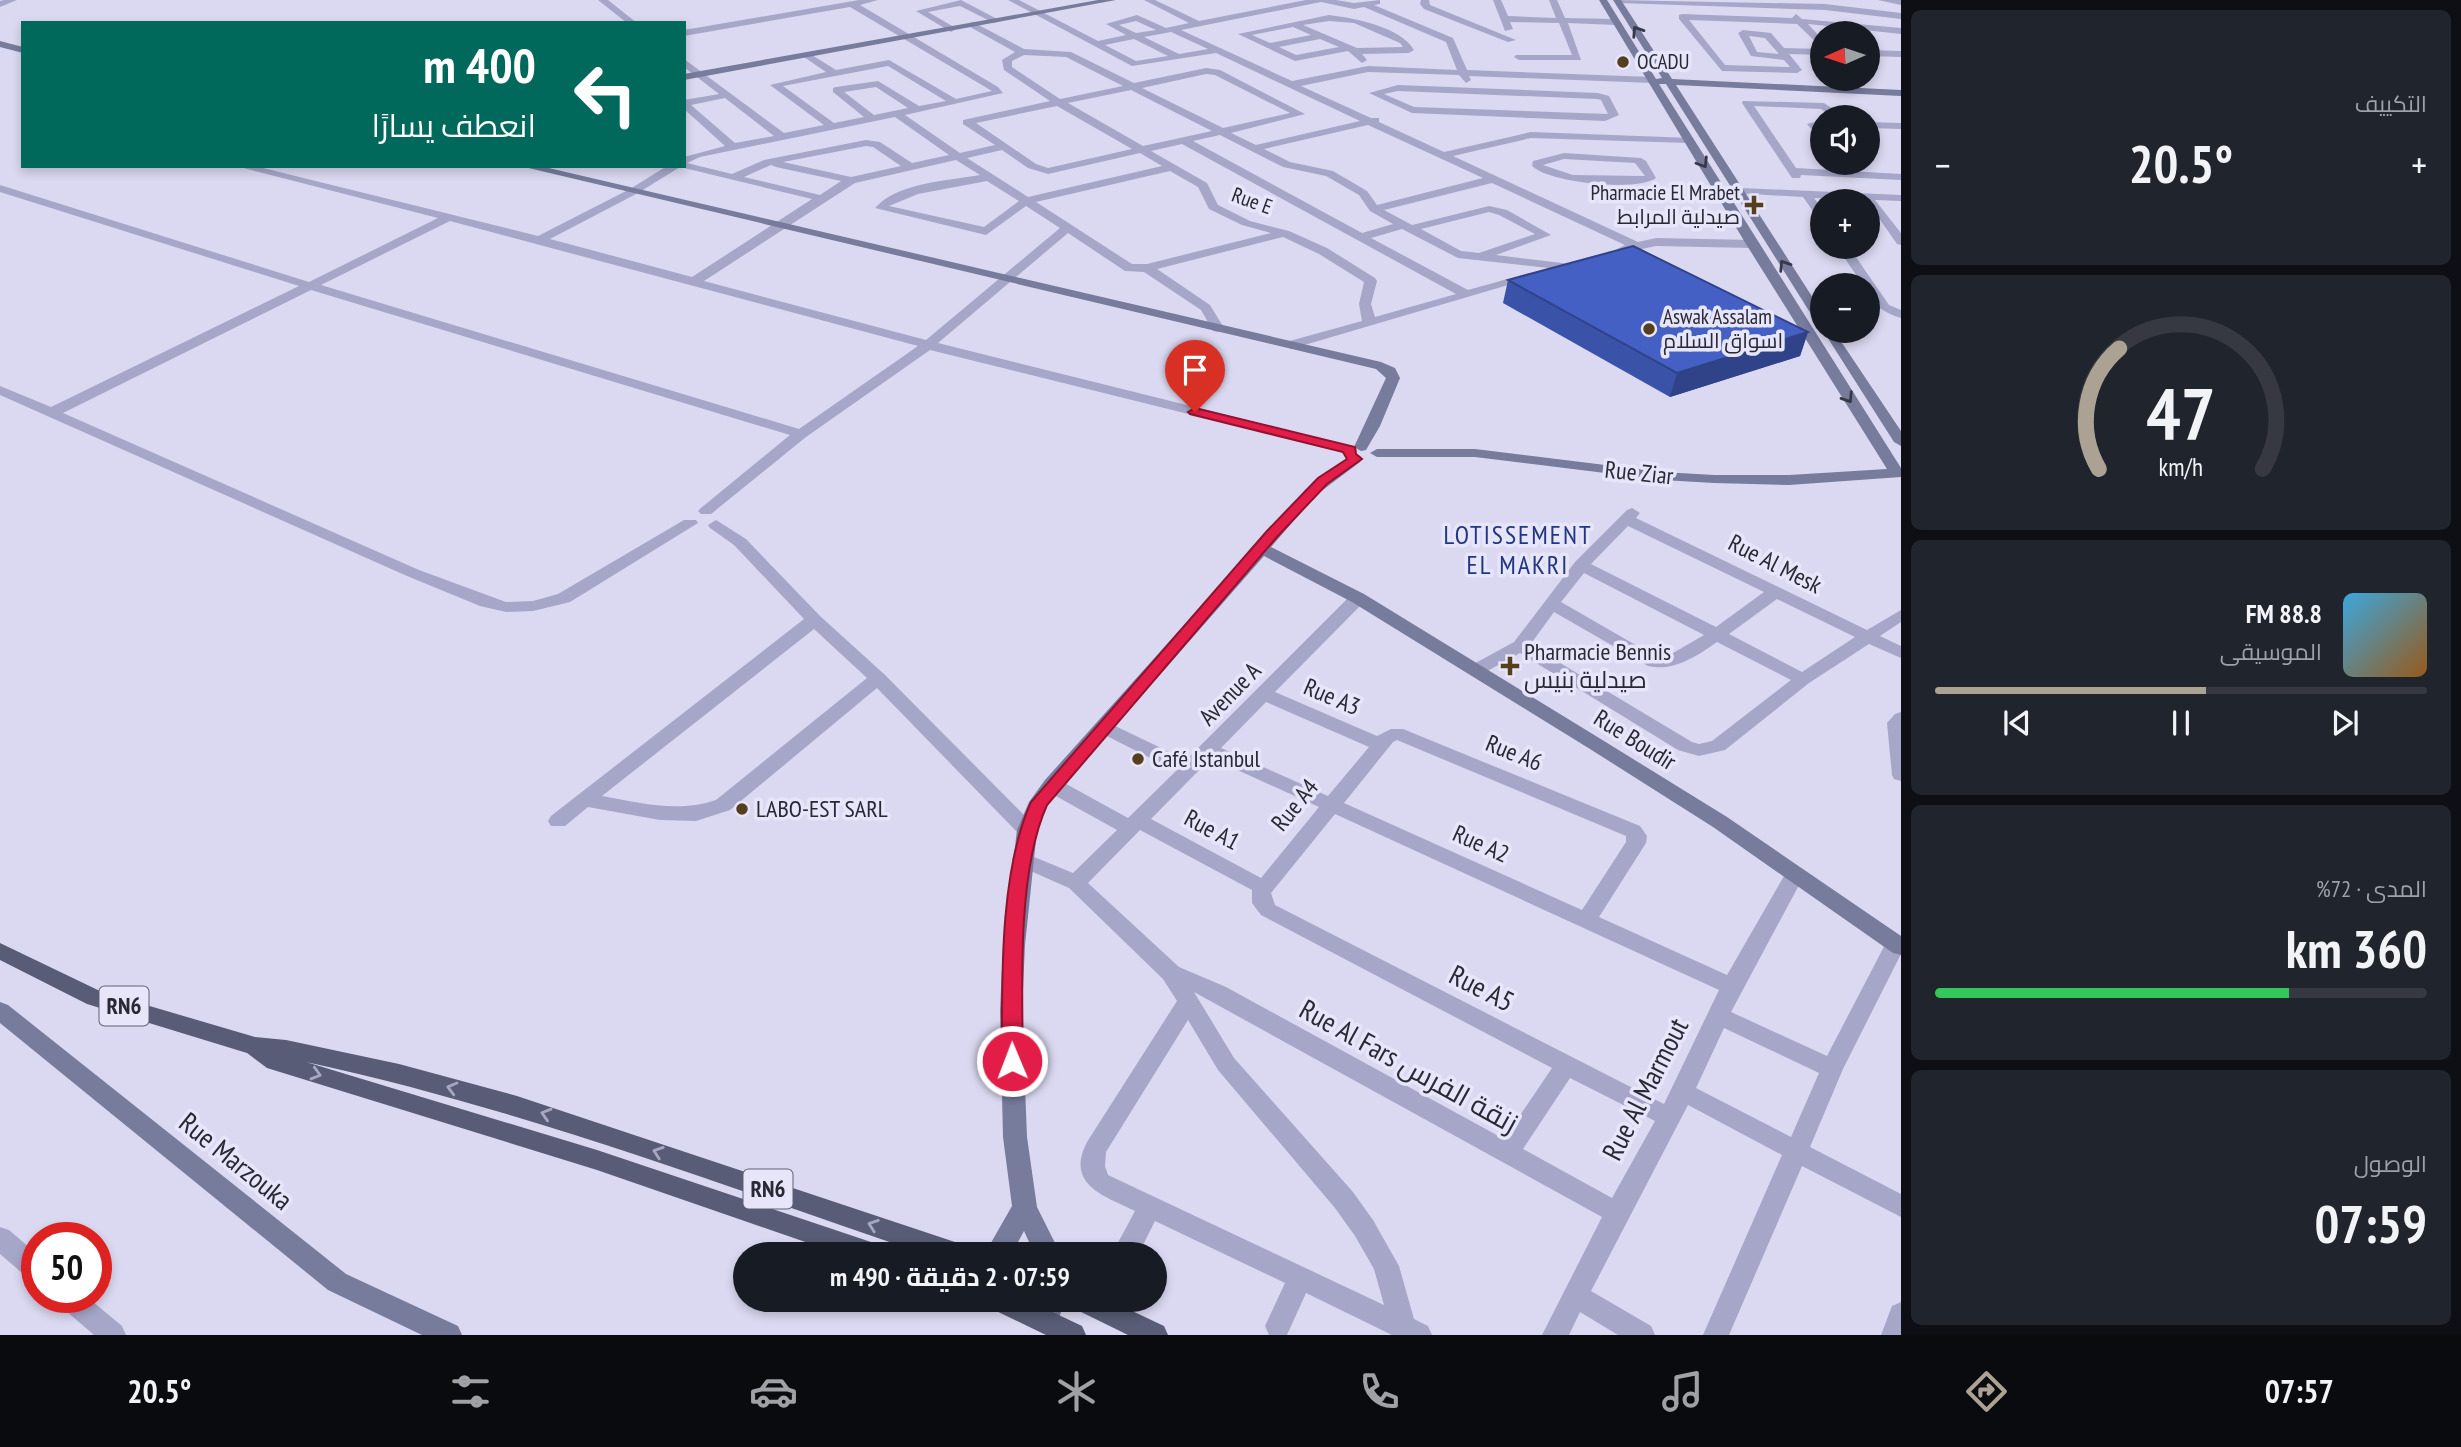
<!DOCTYPE html>
<html lang="ar">
<head>
<meta charset="utf-8">
<style>
  :root { --surface:#171b24; --page:#20242c; --text:#f1f3f6; --muted:#9ea1a6; --line:#363941; --accent:#aba294 }
  body { margin:0; font-family:"PT Sans Narrow",Cairo,sans-serif; background:var(--page); color:var(--text); direction:rtl; height:100vh; display:flex; flex-direction:column; font-size:26px; white-space:nowrap }
  * { box-sizing:border-box; margin:0 }
  p { font-size:23px; color:var(--muted) }
  .icon { flex:none; width:38px; height:38px; fill:none; stroke:currentColor; stroke-width:2; stroke-linecap:round; stroke-linejoin:round }
  .map { position:relative; flex:1; overflow:hidden; direction:ltr }
  .side { display:flex; flex-direction:column; gap:10px; padding:10px; background:#0d0f14; width:560px }
  .side>* { flex:none }
  .guide { position:absolute; left:21px; top:21px; width:665px; height:147px; border-radius:0px; box-shadow:0 4px 10px #0003; direction:rtl; background:#00695c; color:#fff; overflow:hidden }
  .needle { width:46px; rotate:267deg }
  .tools { position:absolute; left:1810px; top:21px; display:grid; gap:14px }
  .tools a { display:grid; place-items:center; width:70px; height:70px; border-radius:50%; background:var(--surface); box-shadow:0 4px 10px #0003; font-size:35px }
  .speed { position:absolute; left:21px; top:1222px; display:flex; gap:14px; font-size:35px; font-weight:700; text-align:center }
  .speed>* { display:grid; place-content:center; width:91px; height:91px; border-radius:50%; background:var(--surface); box-shadow:0 4px 10px #0003; line-height:1 }
  .speed .limit { border:10px solid #d22; background:#fff; color:#111 }
  .pin { position:absolute; display:grid; place-items:center; width:60px; height:60px; color:#fff; margin:-72px -30px; border-radius:50% 50% 50% 0; rotate:-45deg; box-shadow:0 0 7px #0007 }
  .pin .icon { rotate:45deg }
  .me { position:absolute; width:77px; margin:-38px; rotate:359deg; stroke-linejoin:round; filter:drop-shadow(0 0 5px #0008) }
  .turn { display:flex; align-items:center; gap:24px; height:147px; padding:0 35px; font-size:32px }
  .turn .icon { width:91px; height:91px; stroke-width:2.5 }
  .turn b { display:block; font-size:49px; line-height:60px }
  .big { font-size:52px; font-weight:700; line-height:1.1 }
  .side .widget { flex:1; display:flex; flex-direction:column; justify-content:center; gap:10px; min-width:0; padding:0 24px; border-radius:10px; background:var(--page) }
  .side .dial { align-items:center; gap:0 }
  .dial svg { height:182px; overflow:visible; fill:none; stroke:var(--line); stroke-width:7; stroke-linecap:round; text-anchor:middle }
  .dial text { fill:var(--text); stroke:none }
  .song { display:flex; align-items:center; gap:21px }
  .cover { width:84px; height:84px; border-radius:10px; background:linear-gradient(135deg,hsl(200 70% 55%),hsl(30 70% 35%)) }
  .played { height:7px; border-radius:4px; background:linear-gradient(90deg,var(--accent) 55%,var(--line) 55%) }
  .keys { display:flex; justify-content:space-around; direction:ltr }
  .heat { display:flex; justify-content:space-between; align-items:center; font-size:38px; direction:ltr }
  .charge { height:10px; border-radius:5px; background:linear-gradient(90deg,#34c759 72%,var(--line) 0) }
  .trip { position:absolute; left:733px; top:1242px; width:434px; height:70px; border-radius:35px; background:var(--surface); box-shadow:0 4px 10px #0003; font-weight:700; line-height:70px; text-align:center; direction:rtl }
  .dock { display:flex; height:112px; justify-content:space-around; align-items:center; background:#090b0e; color:var(--muted) }
  .dock .icon { width:49px; height:49px }
  .dock .current { color:var(--accent) }
  .dock b { font-size:32px; color:var(--text) }
  main { display:flex; flex:1; min-height:0 }
  .map>svg:first-child { display:block }
  .lines { fill:none; stroke-linecap:round; stroke-linejoin:round }
  .street { fill:#a6a6c8; fill-rule:evenodd }
  .secondary { fill:#777b9c; fill-rule:evenodd }
  .primary { fill:#585c76; fill-rule:evenodd }
  .wall { fill:#3a53a9 }
  .shaded-wall { fill:#304389 }
  .building { fill:#4460c4; stroke:#304389; stroke-width:2 }
  .oneway { stroke:#37394a }
  .oneway2 { stroke:#a7a7be }
  .route { fill:#e11d48; stroke:#92132f; stroke-width:2 }
  .poi-dot { fill:#553f1d; stroke:#e7e5f9; stroke-width:2.5 }
  .labels { text-anchor:middle; stroke-width:7; stroke-linejoin:round; paint-order:stroke }
  .far-poi-label { font-size:21px; fill:#272935; stroke:#e7e5f9; text-anchor:start }
  .far-street-label { font-size:21px; fill:#272935; stroke:#e7e5f9 }
  .shield { fill:#e7e5f9; stroke:#616170; stroke-width:2 }
  .shield-label { font-size:23px; font-weight:bold; fill:#272935 }
  .street-label { font-size:24px; fill:#272935; stroke:#e7e5f9 }
  .poi-label { font-size:24px; fill:#272935; stroke:#e7e5f9; text-anchor:start }
  .neighbourhood-label { font-size:26px; letter-spacing:2px; fill:#213782; stroke:#e7e5f9 }
  .near-street-label { font-size:28px; fill:#272935; stroke:#e7e5f9 }
</style>
</head>
<body>
<main>
<section class="side">
<div class="widget"><p>التكييف</p>
<div class="heat"><a>−</a><b class="big">20.5°</b><a>+</a></div>
</div>
<div class="widget dial"><svg viewBox="0 0 100 80">
<path d="M14 69A42 42 0 1 1 86 69"/>
<path d="M14 69A42 42 0 0 1 23 16" stroke="#aba294"/>
<text x="50" y="56" font-size="32" font-weight="700">47</text>
<text x="50" y="72" font-size="11">km/h</text>
</svg></div>
<div class="widget">
<div class="song"><i class="cover"></i><div><b>88.8 FM</b><p>الموسيقى</p></div></div>
<div class="played"></div>
<div class="keys"><svg class="icon" aria-label="previous" viewBox="0 0 24 24"><path d="M18 5L8 12l10 7zM5 5v14"/></svg><svg class="icon" aria-label="pause" viewBox="0 0 24 24"><path d="M8 5v14M16 5v14"/></svg><svg class="icon" aria-label="next" viewBox="0 0 24 24"><path d="M6 5l10 7-10 7zM19 5v14"/></svg></div>
</div>
<div class="widget"><p>المدى · 72%</p><b class="big">360 km</b><div class="charge"></div></div>
<div class="widget"><p>الوصول</p><b class="big">07:59</b></div>
</section>
<div class="map">
<svg width="1901" height="1335" viewBox="0 0 1901 1335">
  <rect width="100%" height="100%" fill="#dbd9f1"/>
  <g class="lines">
    <path class="street" d="M4,0H17L0,7V1Z
      M598,0H608L637,23H627Z
      M859,0H878L860,5L998,87L1003,93L905,115L960,153L995,145L963,124V120L1050,101L1004,70L1002,60L1015,52L970,27V23L973,22L1024,49L1071,52L1134,83L1206,68L1220,70L1305,114L1231,133L1256,145L1360,121L1216,53L1132,66L1008,0H1019L1098,41L1126,35L1106,24L1137,15L1166,28L1189,23L1144,0H1155L1199,21L1306,0H1336L1354,3L1380,0V4L1374,5L1453,38L1467,70L1652,77L1657,80L1652,83L1469,76L1471,80L1466,83L1459,75L1368,72L1301,86L1371,118H1379V122L1444,152L1531,132L1692,138L1693,140L1688,143L1531,138L1453,156L1638,242L1656,238L1752,240L1758,244L1752,248L1656,246L1623,253L1617,249L1625,245L1492,183L1384,210L1412,225L1489,206L1507,210L1551,235L1496,255L1562,263L1566,264V270L1458,258L1402,229L1371,238L1468,290L1529,273L1535,277L1291,349L1284,345L1286,342L1362,321L1359,304L1364,282L1319,254L1283,237L1157,269L1210,305L1224,328L1218,332L1213,331L1201,310L1144,272L1125,271L1068,233L938,343L1355,447L1357,450L1355,453L1350,454L930,350L806,437L711,514H701L698,511L701,508L790,435L311,290L63,413L419,570L506,602L533,601L558,594L684,520H696L698,523L570,602L533,611L506,612L480,606L407,576L0,395V386L51,407L299,286L0,192V185L309,282L438,218L236,166H255L538,236L630,189L667,166H684V157L725,146L684,109V100L719,94L684,67V59L784,133L824,125L770,85L826,72L804,57V53L807,52L836,70L889,60L956,99L992,91L850,7L684,36V30ZM1321,2L1354,9L1364,7L1446,42L1457,70L1368,66L1292,81L1181,30ZM1136,21L1156,30L1136,33L1119,25ZM1171,32L1208,49L1179,54L1144,37ZM1134,39L1168,56L1136,61L1105,45ZM1024,55L1066,57L1123,86L1060,99L1012,67V61ZM888,66L946,101L919,106L878,81L836,87L833,88V92L864,117L834,123L783,86ZM1206,74L1215,75L1290,113L1223,128L1142,88ZM876,87L908,108L874,115L844,92ZM1131,90L1212,131L1143,146L1068,103ZM725,98L774,136L735,143L691,105ZM1057,106L1132,149L1048,168L1036,164L976,123ZM895,117L949,155L912,163L880,142L866,140L764,160L732,174L687,163L700,157ZM1368,125L1483,178L1377,205L1367,191L1333,171L1290,162L1264,149ZM1220,135L1283,167L1326,176L1359,195L1370,211L1393,224L1362,233L1193,141ZM1182,144L1456,294L1375,317L1371,304L1377,281L1375,278L1327,248L1289,231L1250,221L1218,205L1207,183L1151,151ZM866,146L873,147L901,166L851,177L783,162ZM1002,150L1028,168L1048,174L1140,153L1162,166L1028,197L967,158ZM956,160L980,175C948,181 898,182 875,208L986,235L1026,206L1060,228L926,340L704,281L855,183ZM771,165L776,167L841,181L820,195L744,177ZM680,167L812,199L692,277L550,239L638,193ZM1170,171L1198,187L1209,209L1242,225L1271,233L1147,264H1132L1036,202ZM987,181L1019,201L984,227L889,206L918,194ZM1489,212L1499,215L1535,234L1479,253L1461,251L1421,229ZM450,221L918,346L799,429L321,285Z
      M961,0L1001,21L994,23L960,6L928,12L954,27L956,29L951,32L916,11Z
      M1421,0H1429L1430,5L1516,40L1508,42L1424,9L1420,4Z
      M1493,0H1501L1508,16L1556,18L1549,0H1557L1565,18L1616,19L1620,22L1616,25L1568,23L1581,60H1519L1514,57L1516,55H1572L1559,23L1510,22L1513,29L1505,31Z
      M1615,0L1825,4L1901,13V19L1825,10L1619,3Z
      M1878,0H1901V5Z
      M1682,14L1792,18L1796,14L1802,19L1901,28V34L1808,24L1822,39V48L1797,24L1689,20L1725,65L1790,67L1784,60L1751,56L1738,33L1743,30L1771,33L1784,48L1822,49V55L1789,54L1802,70L1797,73L1722,71L1679,19V15ZM1749,36L1765,38L1779,54L1757,52Z
      M1329,15C1354,18 1401,27 1414,50L1409,53L1362,54L1367,60L1362,63L1348,51L1295,61L1238,34ZM1329,21L1354,23L1400,43L1403,47L1357,48L1303,25ZM1293,27L1311,35L1270,43L1252,35ZM1320,39L1339,47L1296,55L1279,47Z
      M1867,50L1901,51V57L1867,56Z
      M1398,85L1598,93L1609,96L1619,115L1605,121L1412,113L1369,93ZM1398,91L1597,99L1601,100L1608,114L1414,107L1384,94Z
      M1743,101L1824,103L1842,115L1843,117H1832L1821,109L1754,106L1796,168L1901,174V180L1801,175L1800,178H1792L1742,103Z
      M1822,120V126H1819L1822,140L1807,124Z
      M1867,122L1901,123V129L1867,128Z
      M1564,153L1641,158L1646,161L1656,178C1637,192 1550,183 1532,166L1533,161ZM1564,159L1635,163L1645,176L1573,175L1543,165Z
      M1719,187L1901,195V201L1875,200L1901,233V245L1897,244L1867,201L1863,200L1814,198L1822,208V219L1818,218L1803,197L1715,192V188Z
      M1837,247H1849L1889,305L1901,310V318C1885,313 1868,304 1867,285H1863Z
      M1632,508L1640,513L1636,518L1867,630L1901,610V622L1880,636L1901,646V658L1869,644L1809,683L1725,750L1699,756L1678,750L1520,653L1482,674H1470L1467,670L1470,666L1514,642L1575,562L1627,510ZM1628,526L1764,592L1716,627L1591,564ZM1584,573L1704,635L1668,656L1653,655L1561,602ZM1777,599L1855,637L1802,672L1729,634ZM1554,612L1648,666C1674,672 1697,656 1717,642L1791,680L1712,741L1699,744L1692,742L1530,645Z
      M716,520L746,539L820,616L884,674L1034,825L1037,830L1034,835H1020L877,688L730,810L696,821L660,820L588,807L565,826H551L548,821L551,816L804,619L734,545L710,528L708,525ZM814,629L867,678L716,800C677,813 641,803 602,796Z
      M1358,593L1366,598L1364,602L1275,692L1377,736L1391,729H1403L1640,826L1647,836L1646,843L1599,917L1727,975L1788,869L1795,867L1802,869L1805,874L1731,1012L1827,1056L1889,937H1901V954L1843,1069L1810,1147L1901,1194V1217L1802,1166L1729,1335H1703L1782,1155L1688,1105L1591,1291L1651,1326L1655,1335H1618L1580,1312L1569,1335H1542L1602,1217L1194,992L1234,1058L1353,1192L1373,1220L1399,1266L1414,1319L1428,1326L1432,1335H1392L1306,1293L1287,1335H1269L1265,1326L1285,1283L1155,1221L1138,1255H1115L1113,1252L1135,1211C1104,1196 1065,1185 1087,1142L1177,1001L1163,979L1069,888L1015,864L1012,859L1015,854L1022,852L1073,873L1117,830L1045,790L1042,785L1045,780H1059L1128,818L1176,771L1097,731L1094,727L1097,723H1109L1186,760L1352,594ZM1266,702L1369,747L1328,796L1221,748ZM1397,740L1626,836V842L1582,910L1344,803L1393,742ZM1211,758L1319,807L1261,878L1151,819ZM1335,814L1719,990L1664,1104L1275,905L1271,893ZM1140,830L1252,890V903L1261,915L1552,1068L1504,1139L1226,987L1179,967L1088,883ZM1188,1020L1218,1070L1335,1208L1355,1236L1374,1269L1384,1305L1108,1175L1105,1166L1106,1152ZM1724,1028L1819,1073L1791,1137L1696,1088ZM1570,1078L1655,1121L1612,1198L1523,1149Z
      M1901,712V781L1894,779L1892,775L1887,723L1895,714Z
      M0,1227L9,1230L37,1254V1281L28,1278L0,1254Z
      M55,1297H87L122,1326L126,1335H94L59,1305Z
      M1901,1302V1335H1881L1892,1306Z"/>
    <path class="secondary" d="M1098,0H1116L684,80V74Z
      M1599,0H1607L1656,79L1662,78L1613,0H1621L1672,79L1901,90V96L1676,85L1822,312V326L1816,322L1666,84H1659L1901,468V477L1789,485L1714,483L1662,480L1475,457H1377L1370,453L1377,449H1475L1662,472L1714,475H1789L1887,469L1746,244Z
      M0,41L23,47V53L0,47Z
      M520,166H540L1381,362L1395,368L1400,378L1380,426L1366,450L1361,451L1354,447L1386,378L1376,369Z
      M1822,329L1834,331L1901,431V446L1894,442Z
      M1355,455L1360,456L1362,459L1360,462L1316,495L1271,547L1364,594L1604,741L1727,817L1901,936V955L1893,953L1713,827L1590,749L1352,602L1264,556L1059,790L1048,804L1037,830L1025,945L1022,1011L1027,1137L1037,1207L1061,1255H1035L1024,1231L1011,1255H984L1012,1206L1003,1137L1000,1011L1003,945L1017,830L1029,802L1045,780L1306,489Z
      M0,1002L8,1005L346,1274L458,1326L462,1335H422L328,1290L0,1023Z
      M1039,1300H1065L1055,1330L1046,1333L1037,1330L1033,1321Z"/>
    <path class="primary" d="M0,943L102,992L255,1037L286,1040L399,1064L517,1096L970,1247L974,1255H927C722,1185 519,1108 306,1062L597,1150L877,1244L886,1247L890,1255H843L597,1170L267,1068L247,1053L87,1004L0,960Z
      M986,1300H1027L1082,1326L1086,1335H1046L990,1308Z
      M1069,1300H1109L1164,1326L1168,1335H1128L1073,1308Z"/>
  </g>
  <path class="wall" d="M1508,280L1808,332L1800,356L1670,397L1503,303Z"/>
  <path class="shaded-wall" d="M1808,332L1800,356L1670,397L1677,373Z"/>
  <path class="building" d="M1633,246L1808,332L1677,373L1508,280Z"/>
  <defs><path id="oneway-chevron" d="M-2-3.5L2.5 0L-2 3.5" fill="none" stroke-width="1.6" stroke-linecap="round" stroke-linejoin="round" transform="scale(1.75)"/></defs>
  <g class="oneway">
    <use href="#oneway-chevron" transform="translate(1637 31) rotate(-123)"/>
    <use href="#oneway-chevron" transform="translate(1703 163) rotate(58)"/>
    <use href="#oneway-chevron" transform="translate(1784 265) rotate(-123)"/>
    <use href="#oneway-chevron" transform="translate(1848 398) rotate(57)"/>
  </g>
  <g class="oneway2">
    <use href="#oneway-chevron" transform="translate(316 1074) rotate(16)"/>
    <use href="#oneway-chevron" transform="translate(452 1088) rotate(-165)"/>
    <use href="#oneway-chevron" transform="translate(546 1114) rotate(-163)"/>
    <use href="#oneway-chevron" transform="translate(658 1152) rotate(-161)"/>
    <use href="#oneway-chevron" transform="translate(873 1225) rotate(-161)"/>
  </g>
  <path class="route" d="M1195,408L1355,447L1356,454L1362,459L1327,484L1277,537L1047,805C1017,872 1022,986 1023,1061L1020,1067L1012,1069L1005,1067L1002,1061C1002,983 999,872 1031,802L1267,531L1318,478L1347,459L1343,452L1190,414L1188,412Z"/>
  <g class="poi-dot">
    <circle cx="1623" cy="62" r="7"/>
    <path d="M1750.5 194.5h7v7h7v7h-7v7h-7v-7h-7v-7h7z"/>
    <circle cx="1649" cy="329" r="7"/>
    <path d="M1506.5 655.5h7v7h7v7h-7v7h-7v-7h-7v-7h7z"/>
    <circle cx="1138" cy="759" r="7"/>
    <circle cx="742" cy="809" r="7"/>
  </g>
  <g class="labels">
    <g class="far-poi-label">
      <text x="1637" y="69">OCADU</text>
      <text x="1740" y="200" text-anchor="end">Pharmacie El Mrabet<tspan x="1740" dy="24">صيدلية المرابط</tspan></text>
      <text x="1663" y="324">Aswak Assalam<tspan x="1663" dy="24">اسواق السلام</tspan></text>
    </g>
    <g class="far-street-label">
      <text transform="translate(1252 201) rotate(20)" y="7">Rue E</text>
    </g>
    <g class="shield">
      <rect x="99.5" y="986.5" width="49" height="39" rx="5"/>
      <rect x="743.5" y="1169.5" width="49" height="39" rx="5"/>
    </g>
    <g class="shield-label">
      <text x="124" y="1014">RN6</text>
      <text x="768" y="1197">RN6</text>
    </g>
    <g class="street-label">
      <text transform="translate(1639 473) rotate(6)" y="8">Rue Ziar</text>
      <text transform="translate(1775 564) rotate(27)" y="8">Rue Al Mesk</text>
      <text transform="translate(1230 694) rotate(-46)" y="8">Avenue A</text>
      <text transform="translate(1332 697) rotate(23)" y="8">Rue A3</text>
      <text transform="translate(1635 740) rotate(32)" y="8">Rue Boudir</text>
      <text transform="translate(1514 753) rotate(22)" y="8">Rue A6</text>
      <text transform="translate(1295 805) rotate(-51)" y="8">Rue A4</text>
      <text transform="translate(1212 830) rotate(28)" y="8">Rue A1</text>
      <text transform="translate(1481 844) rotate(24)" y="8">Rue A2</text>
    </g>
    <g class="poi-label">
      <text x="1524" y="660">Pharmacie Bennis<tspan x="1524" dy="28">صيدلية بنيس</tspan></text>
      <text x="1152" y="767">Café Istanbul</text>
      <text x="756" y="817">LABO-EST SARL</text>
    </g>
    <g class="neighbourhood-label">
      <text x="1518" y="544">LOTISSEMENT<tspan x="1518" dy="30">EL MAKRI</tspan></text>
    </g>
    <g class="near-street-label">
      <text transform="translate(1482 988) rotate(27)" y="10">Rue A5</text>
      <text transform="translate(1409 1066) rotate(29)" y="10">Rue Al Fars زنقة الفرس</text>
      <text transform="translate(1645 1089) rotate(-63)" y="10">Rue Al Marmout</text>
      <text transform="translate(236 1161) rotate(39)" y="10">Rue Marzouka</text>
    </g>
  </g>
</svg>
<div class="tools">
<a><svg class="needle" viewBox="-14 -14 28 28"><path d="M0-13l5 13h-10z" fill="#e53935"/><path d="M0 13l5-13h-10z" fill="#9ea1a6"/></svg></a>
<a><svg class="icon" aria-label="sound" viewBox="0 0 24 24"><path d="M4 9h4l5-4v14l-5-4H4zM17 9q2 3 0 6"/></svg></a>
<a>+</a>
<a>−</a>
</div>
<div class="speed"><div class="limit">50</div></div>
<div class="pin" style="left:1195px;top:412px;background:#d93025"><svg class="icon" aria-label="arrive" viewBox="0 0 24 24"><path d="M6 21V4h12l-3 4 3 4H6"/></svg></div>
<svg class="me" style="left:1012px;top:1061px" viewBox="-20 -20 40 40"><circle r="17" fill="#e11d48" stroke="#fff" stroke-width="3"/><path d="M0-11L8 9 0 5-8 9z" fill="#fff"/></svg>
<div class="trip">07:59 · 2 دقيقة · 490 m</div>
<div class="guide">
<div class="turn"><svg class="icon" aria-label="left" viewBox="0 0 24 24"><path d="M17 20v-9H6M10 6l-5 5 5 5"/></svg><div><b>400 m</b>انعطف يسارًا</div></div>
</div>
</div>
</main>
<nav class="dock">
<b>07:57</b>
<svg class="icon current" aria-label="directions" viewBox="0 0 24 24"><path d="M12 3l9 9-9 9-9-9zM9 14v-3h6M13 9l2 2-2 2"/></svg>
<svg class="icon" aria-label="music" viewBox="0 0 24 24"><path d="M9 18V5l10-2v13"/><circle cx="6" cy="18" r="3"/><circle cx="16" cy="16" r="3"/></svg>
<svg class="icon" aria-label="phone" viewBox="0 0 24 24"><path d="M5 4h4l2 5-3 2q2 4 5 5l2-3 5 2v4C11 20 4 13 5 4z"/></svg>
<svg class="icon" aria-label="climate" viewBox="0 0 24 24"><path d="M12 3v18M4 7l16 10M4 17L20 7"/></svg>
<svg class="icon" aria-label="car" viewBox="0 0 24 24"><path d="M5 17H2v-5l4-1 3-4h7l3 4 3 1v5h-3M9 17h6M6 11h13"/><circle cx="7" cy="17" r="2"/><circle cx="17" cy="17" r="2"/></svg>
<svg class="icon" aria-label="filters" viewBox="0 0 24 24"><path d="M4 7h16M4 17h16"/><circle cx="9" cy="7" r="2"/><circle cx="15" cy="17" r="2"/></svg>
<b>20.5°</b>
</nav>
</body>
</html>
